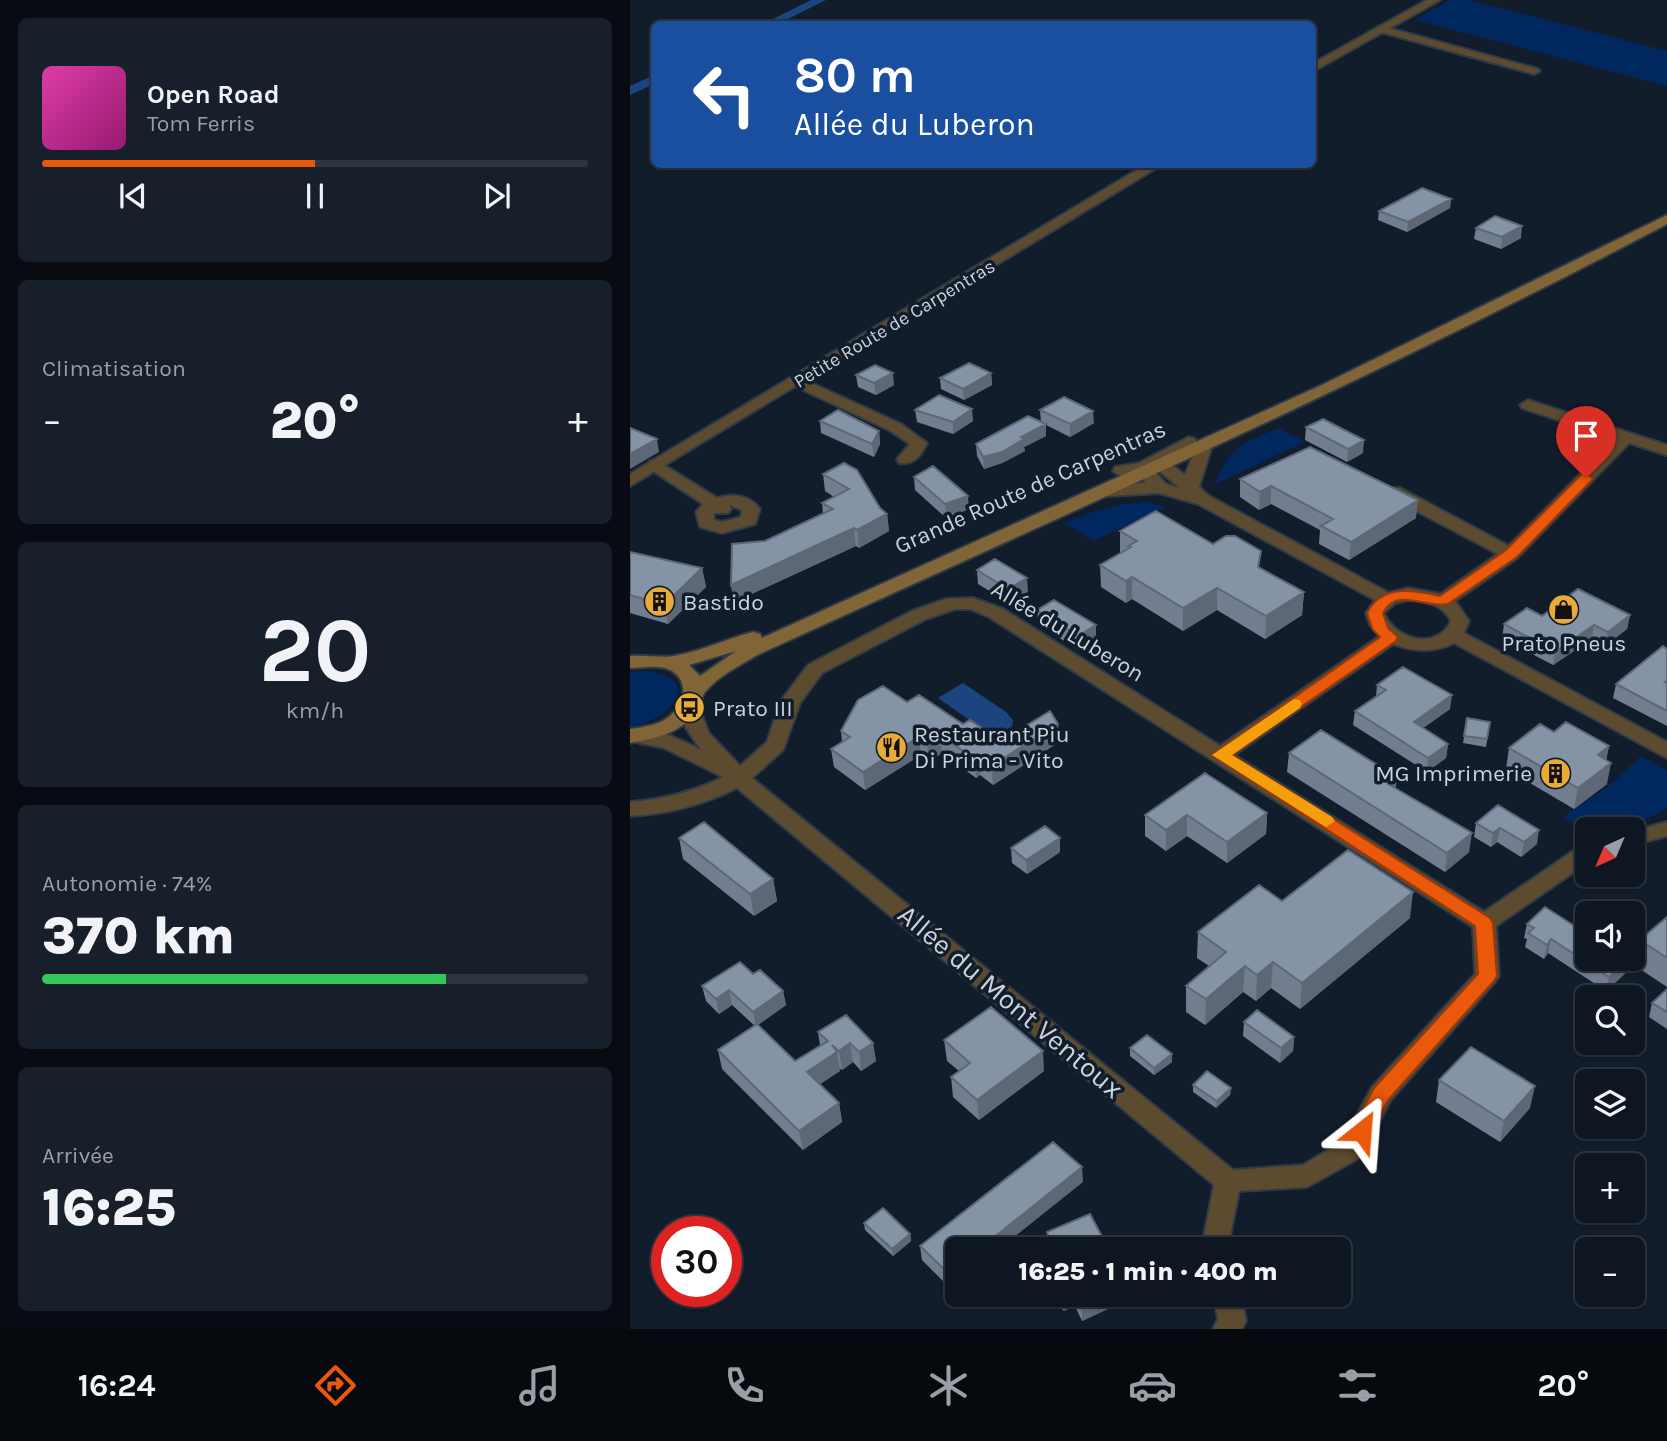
<!DOCTYPE html>
<html lang="fr">
<head>
<meta charset="utf-8">
<style>
  :root { --surface:#0e1621; --page:#171f2a; --text:#f1f3f6; --muted:#9b9fa5; --line:#2e353f; --accent:#ea580c }
  body { margin:0; font-family:Karla,sans-serif; background:var(--page); color:var(--text); height:100vh; display:flex; flex-direction:column; font-size:26px; white-space:nowrap }
  * { box-sizing:border-box; margin:0 }
  p { font-size:23px; color:var(--muted) }
  .icon { flex:none; width:38px; height:38px; fill:none; stroke:currentColor; stroke-width:2; stroke-linecap:round; stroke-linejoin:round }
  .map { position:relative; flex:1; overflow:hidden }
  .sheet { display:flex; flex-direction:column; gap:18px; padding:18px; background:#080c12; width:630px }
  .sheet>* { flex:none }
  .top-card { position:absolute; left:21px; top:21px; width:665px; height:147px; border-radius:10px; box-shadow:0 2px 5px #0004,0 0 0 2px var(--line); background:#1a4fa0; color:#fff; overflow:hidden }
  .needle { width:46px; rotate:224deg }
  .fabs { position:absolute; left:945px; top:817px; display:grid; gap:14px }
  .fabs a { display:grid; place-items:center; width:70px; height:70px; border-radius:10px; background:var(--surface); box-shadow:0 2px 5px #0004,0 0 0 2px var(--line); font-size:35px }
  .speed { position:absolute; left:21px; top:1216px; display:flex; gap:14px; font-size:35px; font-weight:700; text-align:center }
  .speed>* { display:grid; place-content:center; width:91px; height:91px; border-radius:50%; background:var(--surface); box-shadow:0 2px 5px #0004,0 0 0 2px var(--line); line-height:1 }
  .speed .limit { border:10px solid #d22; background:#fff; color:#111 }
  .pin { position:absolute; display:grid; place-items:center; width:60px; height:60px; color:#fff; margin:-72px -30px; border-radius:50% 50% 50% 0; rotate:-45deg; box-shadow:0 0 7px #0007 }
  .pin .icon { rotate:45deg }
  .me { position:absolute; width:77px; margin:-38px; rotate:28deg; stroke-linejoin:round; filter:drop-shadow(0 0 5px #0008) }
  .turn { display:flex; align-items:center; gap:24px; height:147px; padding:0 28px; font-size:32px }
  .turn .icon { width:91px; height:91px; stroke-width:2.5 }
  .turn b { display:block; font-size:49px; line-height:60px }
  .big { font-size:52px; font-weight:800; line-height:1.1 }
  .sheet .card { flex:1; display:flex; flex-direction:column; justify-content:center; gap:10px; min-width:0; padding:0 24px; border-radius:10px; background:var(--page) }
  .sheet .dial { align-items:center; gap:0 }
  .dial b { font-size:91px; line-height:1 }
  .song { display:flex; align-items:center; gap:21px }
  .cover { width:84px; height:84px; border-radius:10px; background:linear-gradient(135deg,hsl(320 70% 55%),hsl(320 70% 35%)) }
  .played { height:7px; border-radius:4px; background:linear-gradient(90deg,var(--accent) 50%,var(--line) 50%) }
  .keys { display:flex; justify-content:space-around; direction:ltr }
  .heat { display:flex; justify-content:space-between; align-items:center; font-size:38px; direction:ltr }
  .charge { height:10px; border-radius:5px; background:linear-gradient(90deg,#34c759 74%,var(--line) 0) }
  .trip { position:absolute; left:315px; top:1237px; width:406px; height:70px; border-radius:10px; background:var(--surface); box-shadow:0 2px 5px #0004,0 0 0 2px var(--line); font-weight:800; line-height:70px; text-align:center }
  .dock { display:flex; height:112px; justify-content:space-around; align-items:center; background:#06090d; color:var(--muted) }
  .dock .icon { width:49px; height:49px }
  .dock .active { color:var(--accent) }
  .dock b { font-size:32px; color:var(--text) }
  main { display:flex; flex:1; min-height:0 }
  .map>svg:first-child { display:block }
  .green { fill:#00285f }
  .water { fill:#1c457f }
  .lines { fill:none; stroke-linecap:round; stroke-linejoin:round }
  .canal { fill:#1c457f; fill-rule:evenodd }
  .minor-casing { stroke:#2f3a48; stroke-width:4 }
  .tertiary-casing { stroke:#2f3a48; stroke-width:4 }
  .secondary-casing { stroke:#2f3a48; stroke-width:4 }
  .minor { fill:#5d4b2f; fill-rule:evenodd }
  .tertiary { fill:#5d4b2f; fill-rule:evenodd }
  .secondary { fill:#826537; fill-rule:evenodd }
  .wall { fill:#727e90 }
  .shaded-wall { fill:#5d6775 }
  .building { fill:#8593a7; stroke:#5d6775; stroke-width:2 }
  .route { fill:#ea580c; stroke:#983908; stroke-width:2 }
  .slow { fill:#f59e0b }
  .labels { text-anchor:middle; stroke-width:7; stroke-linejoin:round; paint-order:stroke }
  .far-street-label { font-size:19px; fill:#cad2dd; stroke:#121d2c }
  .street-label { font-size:23px; fill:#cad2dd; stroke:#121d2c }
  .poi-label { font-size:23px; fill:#cad2dd; stroke:#121d2c; text-anchor:start }
  .near-street-label { font-size:28px; fill:#cad2dd; stroke:#121d2c }
</style>
</head>
<body>
<main>
<section class="sheet">
<div class="card">
<div class="song"><i class="cover"></i><div><b>Open Road</b><p>Tom Ferris</p></div></div>
<div class="played"></div>
<div class="keys"><svg class="icon" aria-label="previous" viewBox="0 0 24 24"><path d="M18 5L8 12l10 7zM5 5v14"/></svg><svg class="icon" aria-label="pause" viewBox="0 0 24 24"><path d="M8 5v14M16 5v14"/></svg><svg class="icon" aria-label="next" viewBox="0 0 24 24"><path d="M6 5l10 7-10 7zM19 5v14"/></svg></div>
</div>
<div class="card"><p>Climatisation</p>
<div class="heat"><a>−</a><b class="big">20°</b><a>+</a></div>
</div>
<div class="card dial"><b>20</b><p>km/h</p></div>
<div class="card"><p>Autonomie · 74%</p><b class="big">370 km</b><div class="charge"></div></div>
<div class="card"><p>Arrivée</p><b class="big">16:25</b></div>
</section>
<div class="map">
<svg width="1037" height="1329" viewBox="0 0 1037 1329">
  <rect width="100%" height="100%" fill="#121d2c"/>
  <path class="green" d="M820,0H838L1037,51V86L785,20Z
    M649,428L675,442L585,484C601,444 612,444 649,428Z
    M516,502L536,507L464,541L434,523C462,511 486,504 516,502Z
    M18,671C76,680 39,721 0,727V672Z
    M1011,756L1037,770V808L999,829L957,831L933,817L980,785Z"/>
  <path class="water" d="M333,683L376,712L383,720L382,727L362,734L355,731L308,698Z"/>
  <g class="lines">
    <path class="canal" d="M181,0H196L148,24H133Z
      M24,75V84L0,95V86Z"/>
    <defs>
      <path id="minor" d="M751,26L908,69L910,71L904,74L747,31L745,29Z
        M166,376L271,424L297,443C291,455 284,466 269,463L267,459L280,444L259,430L160,384L158,381L160,378Z
        M898,400L1037,445V455L999,443L887,558L825,601L839,621L834,633L1037,742V758L824,643C804,653 784,652 763,644L604,755L854,912L949,847L957,844V863L866,926L869,976L865,982L760,1101L731,1157L677,1187L609,1191L600,1236L602,1250H576L574,1236L584,1185L107,788C73,805 38,814 0,816V802C34,799 63,792 93,777L34,748L0,741V731C23,725 51,740 71,750L56,728L50,708L53,703H67L79,733L110,766L137,742L150,702L178,665L282,611L316,599L343,598L373,609L590,746L750,636L740,625L736,613L745,600L568,504L529,493L463,497L460,493L463,489L490,484L516,483L508,474L491,476L483,471L485,467L509,463L559,437L565,439L567,442L565,445L537,461L555,475L568,443H580L582,446L569,487L579,496L759,593L778,588L811,594L868,554L758,496L755,492L758,488H770L879,546L985,439L892,408L890,405ZM524,471H529L550,488L536,484ZM778,600C796,601 812,604 821,621C807,651 765,640 754,613L765,603ZM325,609H340L359,617L843,927L845,974L742,1087L713,1141L673,1165L603,1170L122,778L153,750L170,703L192,673L296,619Z
        M26,460L87,498C103,493 119,495 130,509L125,524L92,533L70,527L66,512L73,504L20,469L18,465L20,461ZM99,505L112,510L111,517L92,522L84,520V513H98L101,509Z
        M1037,822V836L1003,845V831Z
        M583,1295H611L616,1321L612,1329H583L588,1319Z"/>
      <path id="tertiary" d="M797,0H810L682,72V64Z
        M517,164H533L0,486V474Z"/>
      <path id="secondary" d="M1037,215V224C740,381 434,515 129,654C111,665 89,675 75,692C71,697 71,705 67,711C50,734 26,738 0,743V729C15,727 30,725 41,715C61,697 56,669 28,667C19,666 9,668 0,668V656C12,655 35,658 44,656C72,651 96,639 123,632L130,634L132,638L692,385ZM106,651L70,676L59,665Z"/>
    </defs>
    <use href="#minor" class="minor-casing"/>
    <use href="#tertiary" class="tertiary-casing"/>
    <use href="#secondary" class="secondary-casing"/>
    <use href="#minor" class="minor"/>
    <use href="#tertiary" class="tertiary"/>
    <use href="#secondary" class="secondary"/>
  </g>
  <path class="wall" d="M821,199L820,208L777,232L748,220L749,211Z
    M846,228L891,238L871,249L844,239Z
    M361,373L362,385L334,400L311,389L310,378Z
    M226,375L264,385L246,395L228,387Z
    M285,410L343,421L323,434L287,422Z
    M410,410L464,423L440,437L416,425V436L394,447L395,451L372,463L354,469L347,456L346,444L411,422Z
    M190,421L249,431L250,444L244,457L191,433Z
    M676,427L733,453L717,462L675,440Z
    M193,474L250,508L257,514L259,531L229,548L226,546L104,602L101,585L135,541L193,514L192,503L204,497L195,491Z
    M284,477L339,509L316,518L285,490Z
    M610,479L786,518L719,560L689,544L690,530L641,504L629,510L610,497Z
    M490,531L583,544L674,592L672,615L635,639L587,610L553,631L502,599L496,603L471,587L470,565L491,553H490Z
    M0,552L72,568L76,587L38,624L0,613Z
    M347,570L398,592L379,603L348,584Z
    M407,610L466,625V639L448,650L408,624Z
    M1000,615L997,629L975,646L962,639L923,665L872,638L874,624L912,616Z
    M1037,649V726L983,698L986,684Z
    M747,685L820,709L793,728L818,744L816,758L797,772L723,725L725,711L746,697Z
    M277,702L333,724L371,741L428,724L429,742L363,785L350,775L346,778L312,753L299,761L291,755L235,790L204,767L201,749L212,742L211,731Z
    M837,718L860,722L856,747L833,743Z
    M924,732L979,746L976,760L977,784L944,809L876,769L879,748Z
    M659,753L767,777L765,788L839,852L815,872L657,772Z
    M868,805L907,844L891,857L867,842L861,847L844,837L846,823Z
    M637,813L636,834L597,863L557,836L536,851L515,836V815Z
    M49,838L143,879L147,901L124,916L53,859Z
    M381,848L430,852L397,874L382,863Z
    M652,901L780,918L670,1009L641,988L626,1001L613,992L575,1025L556,1012V986L579,966L567,958L568,932Z
    M1037,917V987L1004,965L1010,940Z
    M897,924L1000,969L976,991L918,953L914,959L895,947L897,939L894,938Z
    M123,974L153,991L156,1005L128,1025L165,1061L190,1045L188,1032L243,1043L246,1061L231,1071L223,1062L212,1070L209,1068L210,1071L189,1084L209,1103L212,1122L173,1150L92,1069L88,1050L125,1026L102,1005L89,1014L76,1001L72,986Z
    M1037,989V1029L1019,1017L1022,1003Z
    M614,1022L664,1037L663,1051L650,1063L613,1036Z
    M314,1040L414,1071L349,1120L323,1097L321,1077L329,1071L317,1061Z
    M500,1048L542,1054V1062L524,1075L500,1056Z
    M809,1080L900,1108L870,1142L806,1102Z
    M563,1085L601,1088L600,1095L586,1108L563,1092Z
    M453,1182L327,1250V1282L320,1288L292,1260L290,1246Z
    M234,1223L280,1234L281,1241L263,1256L235,1230Z
    M416,1295H480V1308L452,1321L445,1306L434,1311Z"/>
  <path class="shaded-wall" d="M821,199L820,208L777,232L778,222Z
    M892,226L891,238L871,249L872,237Z
    M263,373L264,385L246,395L244,383Z
    M361,373L362,385L334,400L333,389Z
    M342,409L343,421L323,434V422Z
    M463,411L464,423L440,437V424Z
    M416,424V436L394,447L395,451L372,463L354,469L353,457Z
    M249,431L250,444L244,457L242,444Z
    M27,439L29,452L0,469V454Z
    M734,440L733,453L717,462L718,449Z
    M641,486V504L629,510L630,492Z
    M338,496L339,509L316,518L315,504Z
    M788,500L786,518L719,560L721,542Z
    M257,514L259,531L229,548L227,530Z
    M224,528L226,546L104,602L101,585Z
    M72,568L76,587L38,624L34,605Z
    M502,577V599L496,603V581Z
    M397,578L398,592L379,603L378,589Z
    M587,588V610L553,631V608Z
    M674,592L672,615L635,639L636,616Z
    M1000,615L997,629L975,646L978,632Z
    M466,625V639L448,650V636Z
    M964,625L962,639L923,665L925,652Z
    M822,695L820,709L782,736L784,722Z
    M428,724L429,742L363,785L361,766Z
    M310,735L312,753L299,761L297,743Z
    M289,737L291,755L235,790L233,772Z
    M818,744L816,758L797,772L798,758Z
    M979,746L975,767L968,755Z
    M348,757L350,775L346,778L345,759Z
    M981,763L977,784L944,809L948,788Z
    M767,777L765,796L758,784Z
    M637,813L636,834L597,863V842Z
    M557,815V836L536,851V830Z
    M870,828L867,842L861,847L863,833Z
    M909,830L907,844L891,857L894,842Z
    M842,833L839,852L815,872L817,853Z
    M430,838V852L397,874L396,860Z
    M143,879L147,901L124,916L120,894Z
    M783,892L780,918L670,1009L672,983Z
    M921,939L918,953L914,959L917,945Z
    M999,959H1002L1000,969L976,991L979,977Z
    M643,962L641,988L626,1001L627,975Z
    M615,966L613,992L575,1025L576,999Z
    M99,990L102,1005L89,1014L86,999Z
    M153,991L156,1005L126,1026L123,1012Z
    M664,1037L663,1051L650,1063L651,1048Z
    M220,1043L223,1062L212,1070L209,1051Z
    M243,1043L246,1061L231,1071L229,1052Z
    M413,1051L414,1071L349,1120L347,1100Z
    M207,1052L210,1071L180,1091L177,1072Z
    M542,1054V1062L524,1075V1068Z
    M905,1086L900,1108L870,1142L874,1121Z
    M601,1088L600,1095L586,1108L587,1101Z
    M209,1103L212,1122L173,1150L169,1131Z
    M452,1167L453,1182L368,1250H348Z
    M280,1234L281,1241L263,1256L262,1249Z
    M327,1266V1282L320,1288L318,1273Z
    M434,1295H444L445,1306L434,1311Z
    M462,1295H480V1308L452,1321L451,1300Z"/>
  <path class="building" d="M792,188L821,199L778,222L749,211Z
    M865,216L892,226L872,237L846,228Z
    M339,363L361,373L333,389L310,378Z
    M245,365L263,373L244,383L226,375Z
    M309,395L342,409L323,422L285,410Z
    M434,397L463,411L440,424L410,410Z
    M208,410L249,431L242,444L190,421Z
    M398,416L416,424L391,437L394,439L372,452L353,457L346,444Z
    M693,419L734,440L718,449L676,427Z
    M0,428L27,439L0,454Z
    M680,447L788,500L721,542L691,526L703,519L641,486L630,492L610,479Z
    M214,463L227,470L250,508L257,514L227,530L224,528L101,585L102,544L135,541L203,509L192,503L219,489L193,474Z
    M303,466L338,496L315,504L284,477Z
    M526,511L583,544L596,536H605L631,551L628,567L674,592L636,616L587,588L553,608L502,577L496,581L470,565L501,547L498,546L507,541L490,531Z
    M0,552L72,568L34,605L0,595Z
    M365,559L397,578L378,589L347,570Z
    M948,589L1000,615L978,632L964,625L925,652L874,624L897,608L912,616Z
    M424,600L466,625L448,636L407,610Z
    M1033,646L1037,649V681L1035,682L1037,683V711L986,684Z
    M773,667L822,695L784,722L818,744L798,758L725,711L756,690L747,685Z
    M253,686L277,702L289,695L333,724L340,720L371,741L420,711L428,724L361,766L348,757L345,759L310,735L297,743L289,737L233,772L201,749L220,737L211,731L228,700Z
    M837,718L860,722L857,739L834,736Z
    M936,722L979,746L968,755L981,763L948,788L879,748L910,724L924,732Z
    M691,730L767,777L758,784L842,833L817,853L659,753Z
    M575,773L637,813L597,842L557,815L536,830L515,815Z
    M868,805L909,830L894,842L870,828L863,833L846,823Z
    M74,822L143,879L120,894L49,838Z
    M415,826L430,838L396,860L381,848Z
    M718,850L783,892L672,983L643,962L627,975L615,966L576,999L556,986L596,952L568,932L629,885L652,901Z
    M915,907L957,934V959H999L979,977L921,939L917,945L898,933L904,928L897,924Z
    M1037,917V958L1010,940Z
    M110,962L123,974L130,970L153,991L123,1012L99,990L86,999L72,986Z
    M1037,989V1012L1022,1003Z
    M361,1007L413,1051L347,1100L321,1077L340,1063L314,1040Z
    M627,1010L664,1037L651,1048L614,1022Z
    M216,1015L243,1043L229,1052L220,1043L209,1051L202,1045L207,1052L177,1072L209,1103L169,1131L88,1050L127,1024L165,1061L198,1041L188,1032Z
    M517,1035L542,1054L524,1068L500,1048Z
    M841,1047L905,1086L874,1121L809,1080Z
    M577,1071L601,1088L587,1101L563,1085Z
    M423,1142L452,1167L348,1250H327V1266L318,1273L290,1246Z
    M253,1208L280,1234L262,1249L234,1223Z
    M460,1214L478,1248L474,1250H401L418,1235L417,1232Z
    M449,1295H462L451,1300Z"/>
  <path class="route" d="M956,474L963,478L961,481L887,557L818,604C797,609 766,586 753,613L758,628L768,637L766,641L602,755L860,918L863,923L867,976L864,981L758,1100L739,1137L732,1140L724,1137L721,1131L744,1088L848,974L845,926L582,755L750,637L743,630L737,613C752,584 783,590 810,596L876,550L951,475Z"/>
  <path class="slow" d="M664,699L670,700L672,704L670,708L602,755L702,817L705,821L696,827L582,755Z"/>
  <defs>
    <symbol id="building-disc" viewBox="-11 -11 22 22"><circle r="9.5" fill="#e9ab38" stroke="#121d2c"/><path d="M-4-6H4V6H1V3H-1V6H-4ZM-2.5-4.3h1.7v1.8h-1.7ZM.8-4.3h1.7v1.8H.8ZM-2.5-1h1.7V.8h-1.7ZM.8-1h1.7V.8H.8Z" fill="#111"/></symbol>
    <symbol id="shop-disc" viewBox="-11 -11 22 22"><circle r="9.5" fill="#e9ab38" stroke="#121d2c"/><path d="M-5-2.5h2.3a2.7 3.5 0 0 1 5.4 0H5L5.5 6h-11ZM-1.5-2.5h3a1.5 2.3 0 0 0-3 0Z" fill="#111"/></symbol>
    <symbol id="bus-disc" viewBox="-11 -11 22 22"><circle r="9.5" fill="#e9ab38" stroke="#121d2c"/><path d="M-5-6H5V4H4V6H2V4H-2V6H-4V4H-5ZM-3.5-4V0h7V-4ZM-3.5 1.2v1.5H-2V1.2ZM2 1.2v1.5H3.5V1.2Z" fill="#111"/></symbol>
    <symbol id="restaurant-disc" viewBox="-11 -11 22 22"><circle r="9.5" fill="#e9ab38" stroke="#121d2c"/><path d="M-5-6h1v4h1v-4h1v4h1v-4h1v5L-1.5 .5V6h-2V.5L-5-1ZM5-6V6H3V1.5H1.5Q1.5-4 5-6Z" fill="#111"/></symbol>
  </defs>
  <g fill-rule="evenodd">
    <use href="#building-disc" x="12" y="584" width="35" height="35"/>
    <use href="#shop-disc" x="916" y="592" width="35" height="35"/>
    <use href="#bus-disc" x="42" y="690" width="35" height="35"/>
    <use href="#restaurant-disc" x="244" y="730" width="35" height="35"/>
    <use href="#building-disc" x="908" y="756" width="35" height="35"/>
  </g>
  <g class="labels">
    <g class="far-street-label">
      <text transform="translate(264 323) rotate(-31)" y="7">Petite Route de Carpentras</text>
    </g>
    <g class="street-label">
      <text transform="translate(400 487) rotate(-24)" y="8">Grande Route de Carpentras</text>
      <text transform="translate(438 631) rotate(31)" y="8">Allée du Luberon</text>
    </g>
    <g class="poi-label">
      <text x="53" y="610">Bastido</text>
      <text x="934" y="651" text-anchor="middle">Prato Pneus</text>
      <text x="83" y="716">Prato III</text>
      <text x="284" y="742">Restaurant Piu<tspan x="284" dy="26">Di Prima - Vito</tspan></text>
      <text x="902" y="781" text-anchor="end">MG Imprimerie</text>
    </g>
    <g class="near-street-label">
      <text transform="translate(381 1001) rotate(40)" y="10">Allée du Mont Ventoux</text>
    </g>
  </g>
</svg>
<div class="fabs">
<a><svg class="needle" viewBox="-14 -14 28 28"><path d="M0-13l5 13h-10z" fill="#e53935"/><path d="M0 13l5-13h-10z" fill="#9b9fa5"/></svg></a>
<a><svg class="icon" aria-label="sound" viewBox="0 0 24 24"><path d="M4 9h4l5-4v14l-5-4H4zM17 9q2 3 0 6"/></svg></a>
<a><svg class="icon" aria-label="search" viewBox="0 0 24 24"><circle cx="10" cy="10" r="6"/><path d="M15 15l6 6"/></svg></a>
<a><svg class="icon" aria-label="layers" viewBox="0 0 24 24"><path d="M12 4l9 5-9 5-9-5zM3 14l9 5 9-5"/></svg></a>
<a>+</a>
<a>−</a>
</div>
<div class="speed"><div class="limit">30</div></div>
<div class="pin" style="left:956px;top:478px;background:#d93025"><svg class="icon" aria-label="arrive" viewBox="0 0 24 24"><path d="M6 21V4h12l-3 4 3 4H6"/></svg></div>
<svg class="me" style="left:732px;top:1131px" viewBox="-20 -20 40 40"><path d="M0-17L14 15 0 8-14 15z" fill="#ea580c" stroke="#fff" stroke-width="4"/></svg>
<div class="trip">16:25 · 1 min · 400 m</div>
<div class="top-card">
<div class="turn"><svg class="icon" aria-label="left" viewBox="0 0 24 24"><path d="M17 20v-9H6M10 6l-5 5 5 5"/></svg><div><b>80 m</b>Allée du Luberon</div></div>
</div>
</div>
</main>
<nav class="dock">
<b>16:24</b>
<svg class="icon active" aria-label="directions" viewBox="0 0 24 24"><path d="M12 3l9 9-9 9-9-9zM9 14v-3h6M13 9l2 2-2 2"/></svg>
<svg class="icon" aria-label="music" viewBox="0 0 24 24"><path d="M9 18V5l10-2v13"/><circle cx="6" cy="18" r="3"/><circle cx="16" cy="16" r="3"/></svg>
<svg class="icon" aria-label="phone" viewBox="0 0 24 24"><path d="M5 4h4l2 5-3 2q2 4 5 5l2-3 5 2v4C11 20 4 13 5 4z"/></svg>
<svg class="icon" aria-label="climate" viewBox="0 0 24 24"><path d="M12 3v18M4 7l16 10M4 17L20 7"/></svg>
<svg class="icon" aria-label="car" viewBox="0 0 24 24"><path d="M5 17H2v-5l4-1 3-4h7l3 4 3 1v5h-3M9 17h6M6 11h13"/><circle cx="7" cy="17" r="2"/><circle cx="17" cy="17" r="2"/></svg>
<svg class="icon" aria-label="filters" viewBox="0 0 24 24"><path d="M4 7h16M4 17h16"/><circle cx="9" cy="7" r="2"/><circle cx="15" cy="17" r="2"/></svg>
<b>20°</b>
</nav>
</body>
</html>
